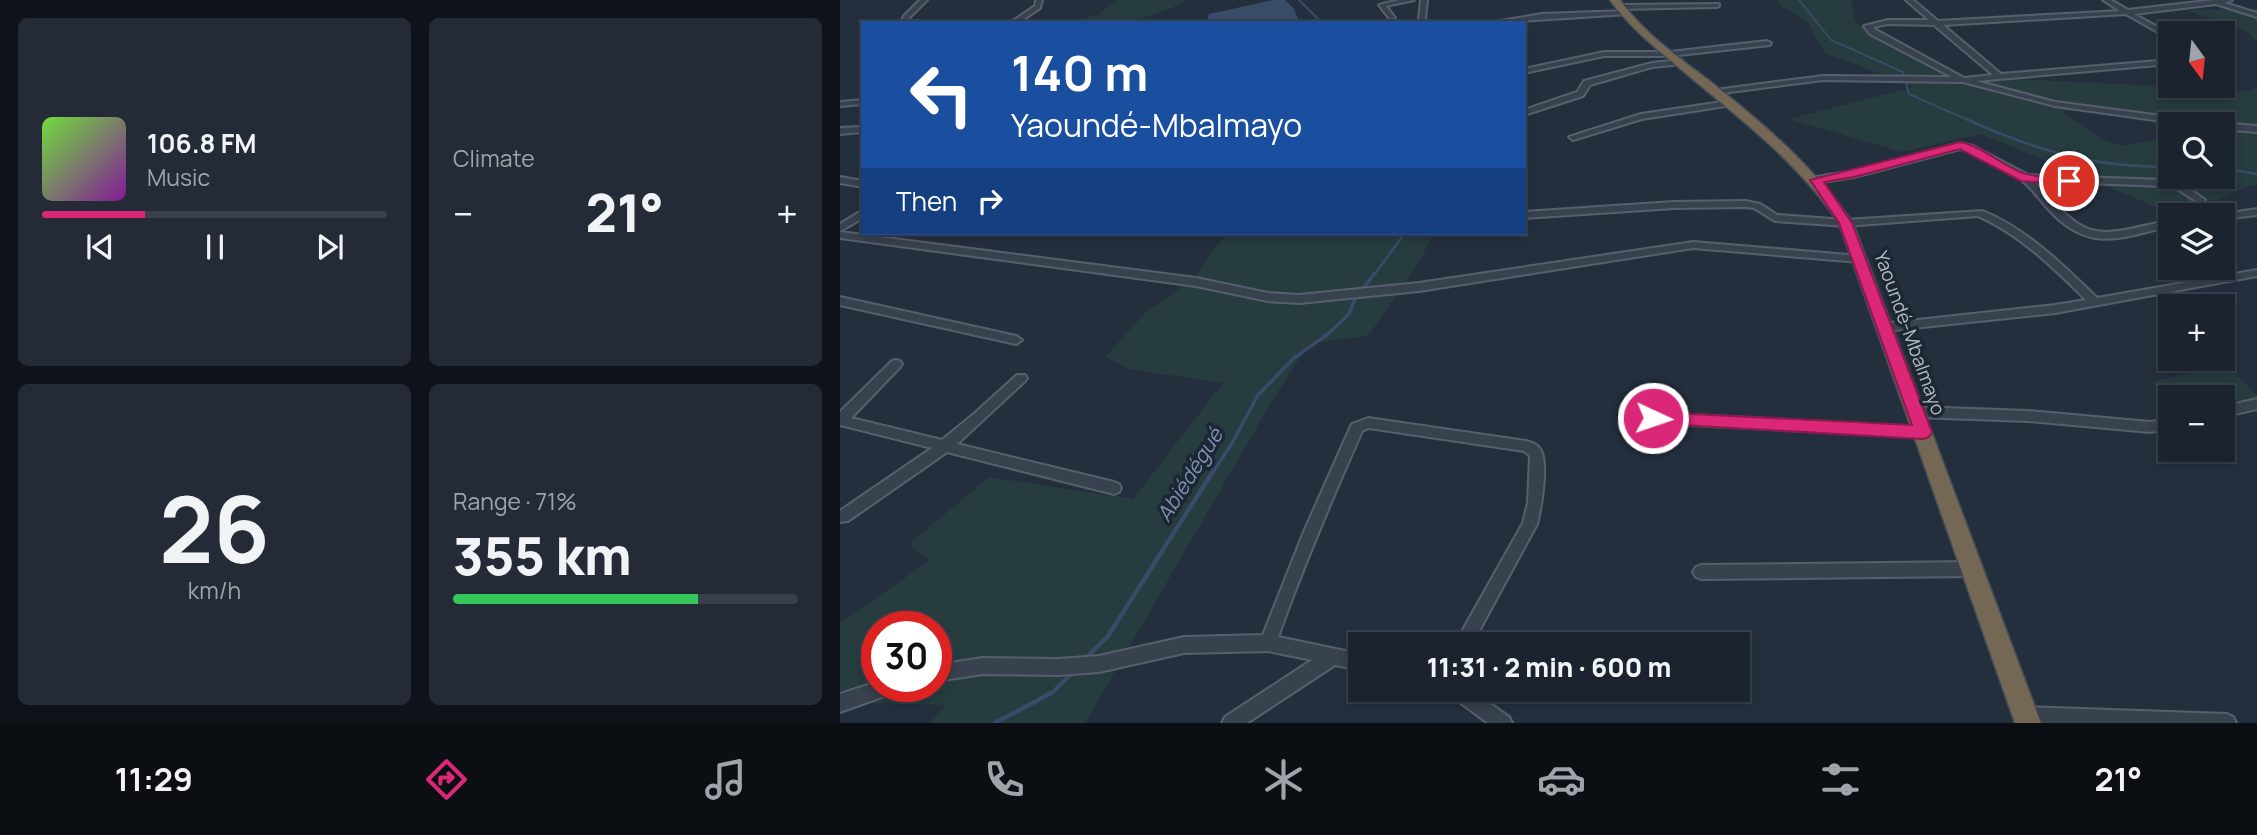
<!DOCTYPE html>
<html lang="en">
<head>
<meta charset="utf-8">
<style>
  :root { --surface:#1b232e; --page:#242b36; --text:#f1f3f6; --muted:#a0a4aa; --line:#39404a; --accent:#db2777 }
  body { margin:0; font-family:Manrope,sans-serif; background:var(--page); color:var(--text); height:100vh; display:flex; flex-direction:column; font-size:26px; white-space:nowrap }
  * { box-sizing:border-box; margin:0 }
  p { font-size:23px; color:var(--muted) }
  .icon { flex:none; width:38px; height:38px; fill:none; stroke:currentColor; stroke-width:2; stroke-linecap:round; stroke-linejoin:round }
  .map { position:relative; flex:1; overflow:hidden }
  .sheet { display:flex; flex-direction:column; gap:18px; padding:18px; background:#0f1319; width:840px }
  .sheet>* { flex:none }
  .hud { position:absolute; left:21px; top:21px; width:665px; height:214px; border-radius:0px; box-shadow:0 4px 10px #0003,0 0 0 2px var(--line); background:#1a4fa0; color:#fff; overflow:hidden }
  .needle { width:46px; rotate:165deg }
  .tools { position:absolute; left:1318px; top:21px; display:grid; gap:14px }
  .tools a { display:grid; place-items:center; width:77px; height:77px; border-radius:0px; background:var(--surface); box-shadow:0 4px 10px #0003,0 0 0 2px var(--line); font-size:35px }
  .speed { position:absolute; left:21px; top:611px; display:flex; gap:14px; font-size:35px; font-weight:700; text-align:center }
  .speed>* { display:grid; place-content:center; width:91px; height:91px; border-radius:50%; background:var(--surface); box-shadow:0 4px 10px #0003,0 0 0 2px var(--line); line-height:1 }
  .speed .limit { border:10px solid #d22; background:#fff; color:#111 }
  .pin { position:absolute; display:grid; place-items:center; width:60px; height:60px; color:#fff; margin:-30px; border:4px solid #fff; border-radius:50%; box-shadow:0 2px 7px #0007 }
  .me { position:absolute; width:77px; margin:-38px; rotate:93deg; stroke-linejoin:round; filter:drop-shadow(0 0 5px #0008) }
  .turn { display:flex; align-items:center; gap:24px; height:147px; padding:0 35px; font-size:32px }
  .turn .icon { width:91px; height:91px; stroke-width:2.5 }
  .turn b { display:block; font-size:49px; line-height:60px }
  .then { display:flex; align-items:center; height:66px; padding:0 35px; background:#0003; gap:14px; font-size:26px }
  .big { font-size:52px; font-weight:800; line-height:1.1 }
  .sheet .tile { flex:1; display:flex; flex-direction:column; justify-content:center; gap:10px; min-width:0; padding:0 24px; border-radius:10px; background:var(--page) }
  .sheet .dial { align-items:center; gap:0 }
  .dial b { font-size:91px; line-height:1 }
  .song { display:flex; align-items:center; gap:21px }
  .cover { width:84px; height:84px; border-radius:10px; background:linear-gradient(135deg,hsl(100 70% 55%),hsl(290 70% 35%)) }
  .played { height:7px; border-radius:4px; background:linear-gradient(90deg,var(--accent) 30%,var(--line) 30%) }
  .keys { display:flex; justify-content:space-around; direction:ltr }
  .heat { display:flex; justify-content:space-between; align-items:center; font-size:38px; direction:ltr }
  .charge { height:10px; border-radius:5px; background:linear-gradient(90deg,#34c759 71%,var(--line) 0) }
  .sheet .tiles { flex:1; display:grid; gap:18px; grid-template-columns:repeat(2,1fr) }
  .trip { position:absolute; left:508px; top:632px; width:402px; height:70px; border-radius:0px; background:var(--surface); box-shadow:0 4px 10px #0003,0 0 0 2px var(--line); font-weight:800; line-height:70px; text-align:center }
  .dock { display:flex; height:112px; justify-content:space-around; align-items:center; background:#0b0e12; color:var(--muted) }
  .dock .icon { width:49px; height:49px }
  .dock .selected { color:var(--accent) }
  .dock b { font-size:32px; color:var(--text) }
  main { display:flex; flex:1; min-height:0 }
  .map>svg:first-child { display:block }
  .green { fill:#263c3f; fill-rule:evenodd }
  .water { fill:#394c67 }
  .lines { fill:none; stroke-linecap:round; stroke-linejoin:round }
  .stream-far3 { stroke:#394c67; stroke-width:2 }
  .stream-far2 { stroke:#394c67; stroke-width:2.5 }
  .stream-far1 { stroke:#394c67; stroke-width:3.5 }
  .stream { stroke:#394c67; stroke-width:4.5 }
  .minor-casing { stroke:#565f6c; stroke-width:4 }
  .highway-casing { stroke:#434c59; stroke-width:3 }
  .minor { fill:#38414e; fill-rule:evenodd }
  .highway { fill:#746855; fill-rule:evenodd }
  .route { fill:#db2777; stroke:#8e194d; stroke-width:2 }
  .labels { text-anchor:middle; stroke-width:7; stroke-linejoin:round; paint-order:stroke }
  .street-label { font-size:19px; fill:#b4bcc9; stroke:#1d2633 }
  .water-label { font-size:21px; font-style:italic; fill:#7c92b1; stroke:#1d2633 }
</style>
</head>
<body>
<main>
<section class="sheet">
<div class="tiles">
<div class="tile">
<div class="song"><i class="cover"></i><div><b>106.8 FM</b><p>Music</p></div></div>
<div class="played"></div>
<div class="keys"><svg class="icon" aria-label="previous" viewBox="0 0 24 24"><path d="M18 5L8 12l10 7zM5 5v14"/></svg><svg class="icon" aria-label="pause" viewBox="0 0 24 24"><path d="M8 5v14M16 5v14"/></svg><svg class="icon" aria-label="next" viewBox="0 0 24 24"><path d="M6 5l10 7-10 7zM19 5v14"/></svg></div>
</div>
<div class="tile"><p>Climate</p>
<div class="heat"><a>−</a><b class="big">21°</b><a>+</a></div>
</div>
<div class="tile dial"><b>26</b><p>km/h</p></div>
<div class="tile"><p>Range · 71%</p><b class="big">355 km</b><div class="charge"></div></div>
</div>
</section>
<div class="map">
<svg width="1417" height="723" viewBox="0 0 1417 723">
  <rect width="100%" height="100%" fill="#242f3e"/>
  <path class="green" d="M277,0H347C314,20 276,23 238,23L250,16H256Z
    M938,0H1011L1015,22L1117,76L1412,91L1417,84V185H1410L1344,215H1336L1141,134L1062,152L949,119L1075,87L985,53L967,21L938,3ZM1238,105L1308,116L1321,132L1315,140L1283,146L1263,140L1222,112ZM1330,124H1382V177H1330Z
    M1417,9V42L1407,32L1346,10Z
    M386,233H594L578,264L528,336L470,343L435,396L245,723H90L106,705L0,702V623L89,561L69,544L149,477L293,499L383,383L289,369L265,357L306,312L354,279ZM37,626H96V686H37Z
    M1386,365L1416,394L1417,401L1383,409L1382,397L1330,399L1312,382Z"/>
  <path class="water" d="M433,0H445L454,9L460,23L370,21L368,17L369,14Z"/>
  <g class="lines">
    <path class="stream-far3" d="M459,0L482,23
      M959,0L991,40L1063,72L1069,94L1130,121"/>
    <path class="stream-far2" d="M1126,119C1197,151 1251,167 1330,167
      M1382,168L1417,174
      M534,275L565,233"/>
    <path class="stream-far1" d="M373,472L391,445L418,395L454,358L488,334L509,314L515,299L535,273"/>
    <path class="stream" d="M244,660L268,636L374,470
      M155,723L213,692L232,673"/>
    <defs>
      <path id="minor" d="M80,0H87L69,18L68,23H61L64,16Z
        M196,0H202L200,8L178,23H170L195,6Z
        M559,0H574L546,6L555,18L550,19L539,5Z
        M581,0H587L585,19L582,21L579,19Z
        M1066,0H1073L1098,21L1280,11L1263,0H1271L1288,10L1375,0H1392L1385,3L1417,13V17L1376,4L1294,14L1330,34V39L1286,14L1103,25L1161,74L1330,60V64L1136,81L1215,102L1360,121L1364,124H1343L1215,106L1123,82L983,80L875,94L871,92L875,90L983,76L1112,77L1030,34L1024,26L1048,20H1089ZM1048,24L1094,25L1153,75L1124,78L1036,30L1033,27Z
        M879,4V6L877,7L780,9L777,7L780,5Z
        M785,11L787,12V14L648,23L702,14Z
        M927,41L931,43L930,45L830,56H764L684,73V69L764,52H830Z
        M839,60H842V64L812,67L750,85L743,96L684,115V110L737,92L744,81L812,63Z
        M23,100V104L0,106V102Z
        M889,101L893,103L892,105L802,119L733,140L729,137L801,114Z
        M1382,123L1417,126V132L1382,129V124H1379Z
        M19,127L22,128V132L0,134V128Z
        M1120,143L1133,146L1188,175L1324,180L1345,186L1365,200L1360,203L1357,202L1339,190L1324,186L1194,181C1249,243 1252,238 1330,220V226C1284,237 1252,253 1213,214C1203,204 1195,192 1184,182C1171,169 1144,159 1127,150L1120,149L1014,177L976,183L971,180L976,177L1014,171Z
        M0,177L23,181V187L0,183Z
        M906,201L920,204L937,215L1006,220L1143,211C1188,230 1222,264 1257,298L1417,270V276L1215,313L1045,331L1039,327L1041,324L1215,305L1246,300C1213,267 1180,235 1138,216L1006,226L935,221L914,208L906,207L834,208L684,218V212L834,202Z
        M1417,209V215L1382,219V215H1378Z
        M23,210V218L0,231V224Z
        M0,232L356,278L428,293L459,295L579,283L853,242L1020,256L1025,259L1020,262L853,248L579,291L459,303L428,301L356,286L0,238Z
        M0,297L176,336L182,340L176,344L0,305Z
        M56,360L60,361L62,364L60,367L11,418L102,440L135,413L177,375H185L187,378L185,381L117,444L274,482L279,484L281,488L279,492L274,494L107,452L8,521L0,522V511L92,448L0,425V412L52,361Z
        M1417,399V409L1382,417V407Z
        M1076,407L1188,411L1310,422L1330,419V429L1310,432L1188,421L1076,417L1071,415L1069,412L1071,409Z
        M812,413L1083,427L1088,428L1090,432L1088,436L1083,437L812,423L807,422L805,418L807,414Z
        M528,418L686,441C692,443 697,444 700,449C709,462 701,509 697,524L632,644H615L683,523L688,503L690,456L684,451L529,428L522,431C492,499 463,567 438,637L520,654V670L495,665L407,723H382L385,717L472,660L428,651L344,653L259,672L219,675L143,674L96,681V665L143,658L219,659L259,656L344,637L423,635L463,534L510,428L512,424Z
        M1132,562L1137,564L1140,569L1137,574L1132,576L861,579L856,577L853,572L856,567L861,565Z
        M37,682V686H59L56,692L0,712V694Z
        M608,690H631L669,717L672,723H648L611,696Z
        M1185,707L1387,714L1393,717L1396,723H1180L1176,716L1179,710Z"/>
      <path id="highway" d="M770,0H780C803,33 840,58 872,83C925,125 974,167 1013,223L1201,723H1175L999,223C957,161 899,118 843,71C817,49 790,28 770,0Z"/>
    </defs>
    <use href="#minor" class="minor-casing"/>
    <use href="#highway" class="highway-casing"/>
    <use href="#minor" class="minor"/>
    <use href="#highway" class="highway"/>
  </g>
  <path class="route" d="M1120,142C1146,147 1167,171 1191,175C1205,178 1224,173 1235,181L1229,185L1181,181L1120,149L1014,177L984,182L1012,223L1092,432L1089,437L1083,439L806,423L804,418L806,414L813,412L1072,425L999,223L970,180Z"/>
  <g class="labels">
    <g class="street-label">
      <text transform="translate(1070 333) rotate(70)" y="7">Yaoundé-Mbalmayo</text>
    </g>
    <g class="water-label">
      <text transform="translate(350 475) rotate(-58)" y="7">Abiédégué</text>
    </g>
  </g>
</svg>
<div class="tools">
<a><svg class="needle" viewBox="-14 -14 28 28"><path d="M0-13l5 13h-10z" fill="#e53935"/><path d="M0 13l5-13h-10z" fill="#a0a4aa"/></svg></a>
<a><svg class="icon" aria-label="search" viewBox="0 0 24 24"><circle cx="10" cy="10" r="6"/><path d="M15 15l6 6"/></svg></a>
<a><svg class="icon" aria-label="layers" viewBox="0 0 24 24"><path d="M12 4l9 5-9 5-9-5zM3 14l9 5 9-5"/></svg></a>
<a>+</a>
<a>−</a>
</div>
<div class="speed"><div class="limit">30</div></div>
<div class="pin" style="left:1229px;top:181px;background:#d93025"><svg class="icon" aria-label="arrive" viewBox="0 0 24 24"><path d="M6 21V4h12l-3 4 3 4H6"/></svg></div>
<svg class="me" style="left:813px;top:418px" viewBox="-20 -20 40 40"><circle r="17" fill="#db2777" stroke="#fff" stroke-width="3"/><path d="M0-11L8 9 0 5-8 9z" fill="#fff"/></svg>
<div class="trip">11:31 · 2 min · 600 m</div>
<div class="hud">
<div class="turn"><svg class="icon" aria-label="left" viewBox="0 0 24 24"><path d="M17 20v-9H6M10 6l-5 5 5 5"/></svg><div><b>140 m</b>Yaoundé-Mbalmayo</div></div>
<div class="then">Then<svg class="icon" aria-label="right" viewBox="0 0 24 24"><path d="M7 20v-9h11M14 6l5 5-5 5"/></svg></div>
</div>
</div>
</main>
<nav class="dock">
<b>11:29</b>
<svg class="icon selected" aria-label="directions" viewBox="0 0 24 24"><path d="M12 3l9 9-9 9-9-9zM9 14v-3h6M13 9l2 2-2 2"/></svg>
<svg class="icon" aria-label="music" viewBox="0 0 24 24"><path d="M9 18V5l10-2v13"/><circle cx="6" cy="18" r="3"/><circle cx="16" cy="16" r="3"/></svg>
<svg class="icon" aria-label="phone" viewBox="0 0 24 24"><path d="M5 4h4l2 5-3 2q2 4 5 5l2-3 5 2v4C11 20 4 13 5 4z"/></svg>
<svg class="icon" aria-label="climate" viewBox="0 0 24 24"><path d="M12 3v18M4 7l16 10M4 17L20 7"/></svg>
<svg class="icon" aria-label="car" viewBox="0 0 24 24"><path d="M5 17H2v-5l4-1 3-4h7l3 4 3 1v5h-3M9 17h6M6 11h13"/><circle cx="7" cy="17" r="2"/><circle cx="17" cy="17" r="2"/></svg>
<svg class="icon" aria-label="filters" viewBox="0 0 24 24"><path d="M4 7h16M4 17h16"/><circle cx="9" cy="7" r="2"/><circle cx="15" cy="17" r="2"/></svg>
<b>21°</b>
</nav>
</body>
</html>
